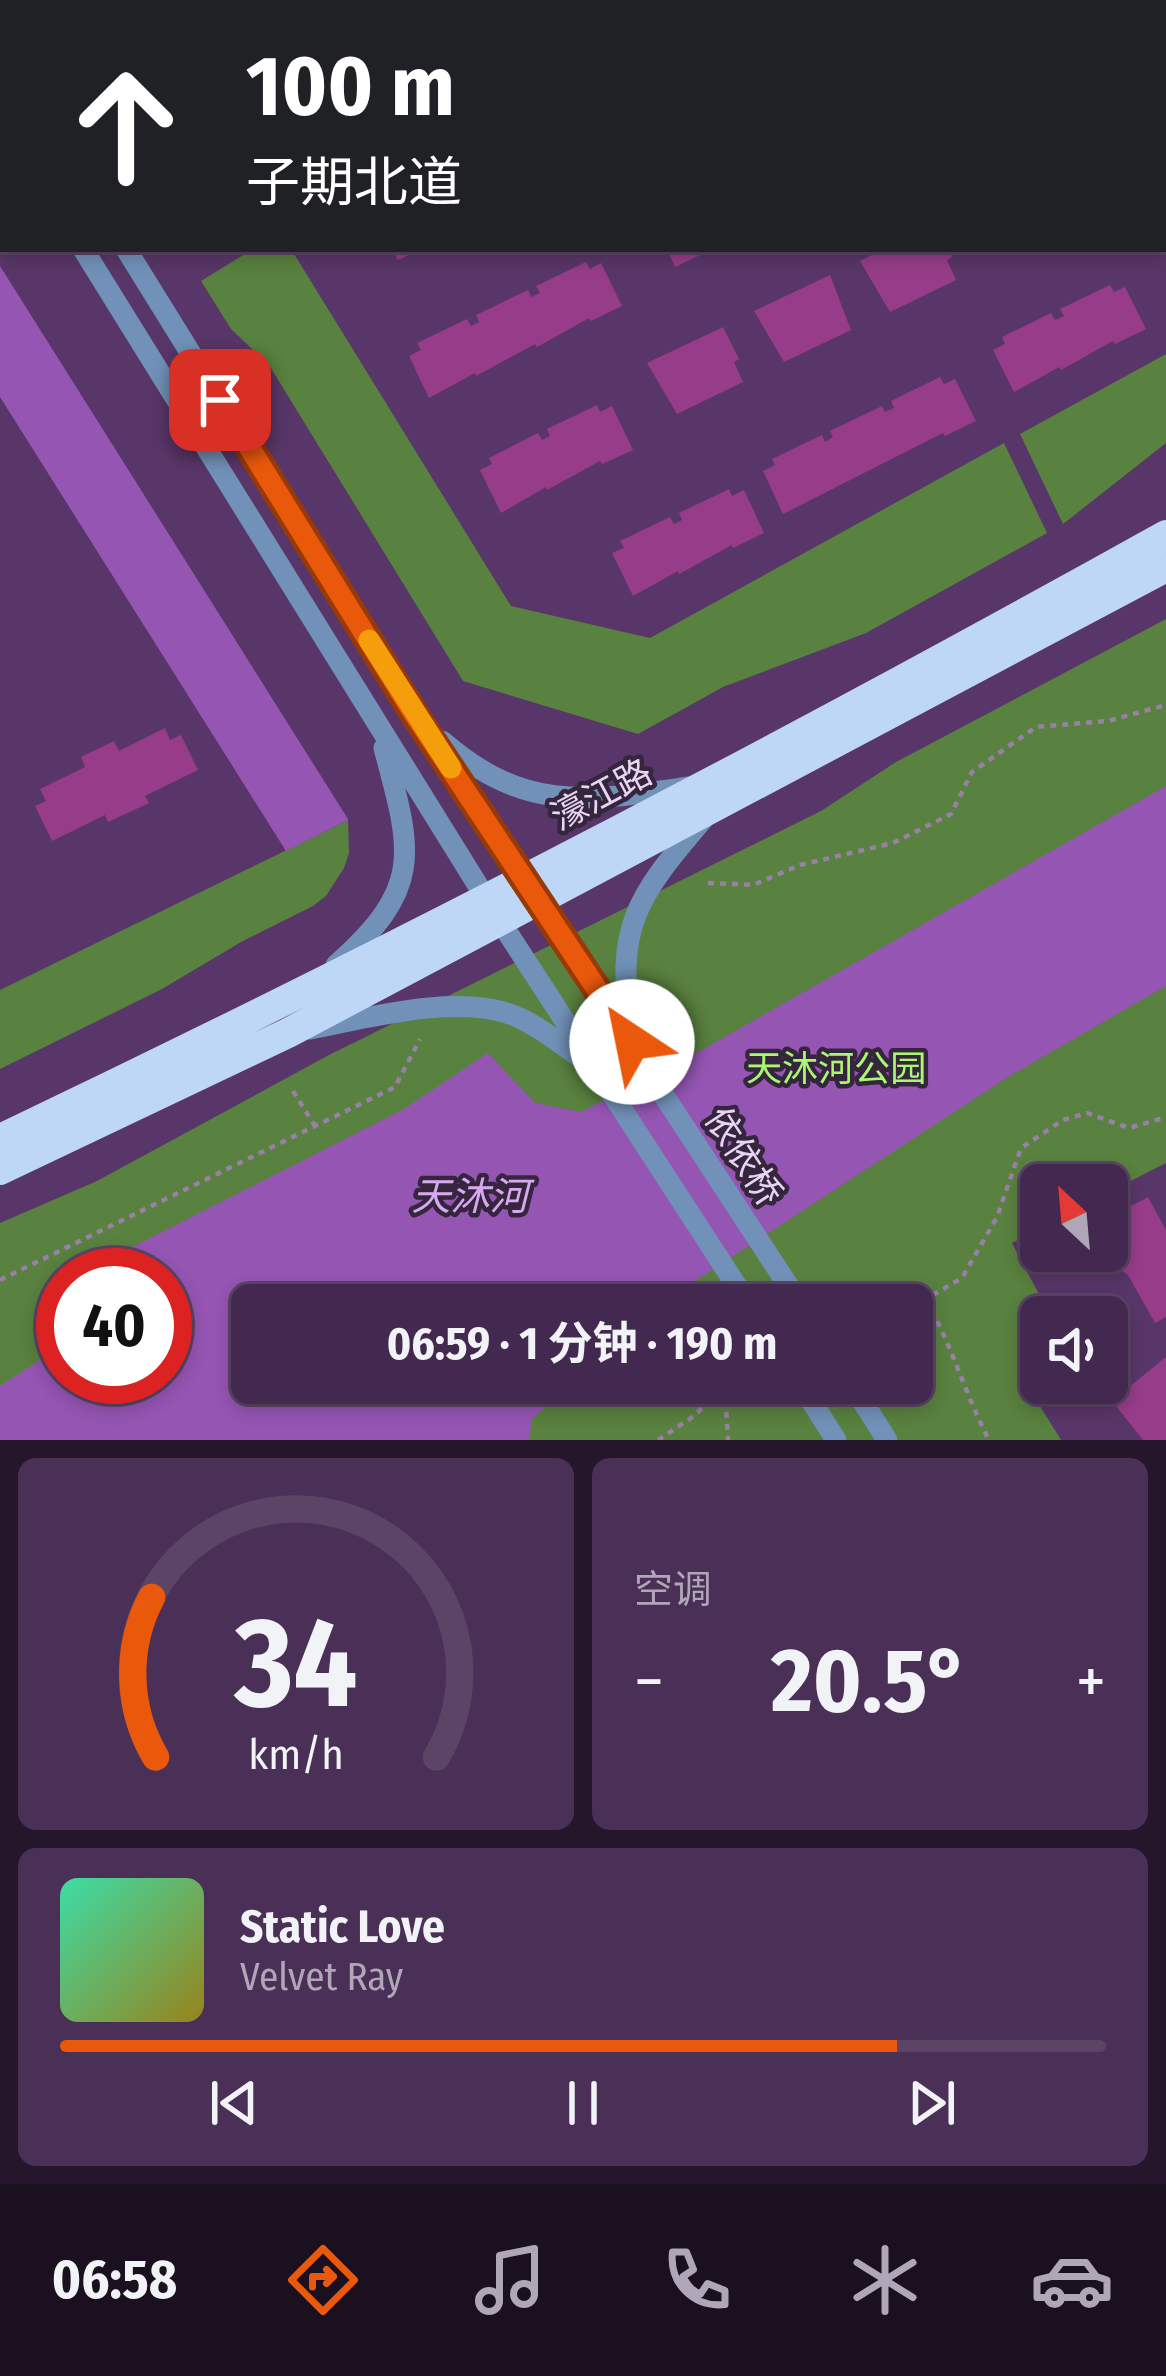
<!DOCTYPE html>
<html lang="zh">
<head>
<meta charset="utf-8">
<style>
  :root { --surface:#43284f; --page:#4a3056; --text:#f1f3f6; --muted:#afa6b7; --line:#5b4466; --accent:#ea580c }
  body { margin:0; font-family:"Fira Sans Condensed","Noto Sans SC",sans-serif; background:var(--page); color:var(--text); height:100vh; display:flex; flex-direction:column; font-size:45px; white-space:nowrap }
  * { box-sizing:border-box; margin:0 }
  p { font-size:39px; color:var(--muted) }
  .icon { flex:none; width:66px; height:66px; fill:none; stroke:currentColor; stroke-width:2; stroke-linecap:round; stroke-linejoin:round }
  .map { position:relative; height:1440px; overflow:hidden }
  .side { display:flex; flex-direction:column; gap:18px; padding:18px; background:#25162b; flex:1 }
  .side>* { flex:none }
  .top-card { position:absolute; left:0px; top:0px; width:1167px; height:252px; box-shadow:0 6px 18px #0003,0 0 0 3px var(--line); background:#202124; color:#fff; overflow:hidden }
  .needle { width:78px; rotate:334deg }
  .fabs { position:absolute; left:1020px; top:1164px; display:grid; gap:24px }
  .fabs a { display:grid; place-items:center; width:108px; height:108px; border-radius:18px; background:var(--surface); box-shadow:0 6px 18px #0003,0 0 0 3px var(--line); font-size:60px }
  .speed { position:absolute; left:36px; top:1248px; display:flex; gap:24px; font-size:60px; font-weight:700; text-align:center }
  .speed>* { display:grid; place-content:center; width:156px; height:156px; border-radius:50%; background:var(--surface); box-shadow:0 6px 18px #0003,0 0 0 3px var(--line); line-height:1 }
  .speed .limit { border:18px solid #d22; background:#fff; color:#111 }
  .pin { position:absolute; display:grid; place-items:center; width:102px; height:102px; color:#fff; margin:-51px; border-radius:24px; box-shadow:0 6px 18px #0006 }
  .me { position:absolute; width:132px; margin:-66px; rotate:326deg; stroke-linejoin:round; filter:drop-shadow(0 0 9px #0008) }
  .turn { display:flex; align-items:center; gap:42px; height:252px; padding:0 48px; font-size:54px }
  .turn .icon { width:156px; height:156px; stroke-width:2.5 }
  .turn b { display:block; font-size:84px; line-height:102px }
  .big { font-size:90px; font-weight:700; line-height:1.1 }
  .side .widget { flex:1; display:flex; flex-direction:column; justify-content:center; gap:18px; min-width:0; padding:0 42px; border-radius:18px; background:var(--page) }
  .side .dial { align-items:center; gap:0 }
  .dial svg { height:312px; overflow:visible; fill:none; stroke:var(--line); stroke-width:7; stroke-linecap:round; text-anchor:middle }
  .dial text { fill:var(--text); stroke:none }
  .song { display:flex; align-items:center; gap:36px }
  .cover { width:144px; height:144px; border-radius:18px; background:linear-gradient(135deg,hsl(160 70% 55%),hsl(50 70% 35%)) }
  .played { height:12px; border-radius:6px; background:linear-gradient(90deg,var(--accent) 80%,var(--line) 80%) }
  .keys { display:flex; justify-content:space-around; direction:ltr }
  .heat { display:flex; justify-content:space-between; align-items:center; font-size:66px; direction:ltr }
  .side .tiles { flex:1; display:grid; gap:18px; grid-template-columns:1fr 1fr }
  .widget:last-child { grid-column:span 2 }
  .trip { position:absolute; left:231px; top:1284px; width:702px; height:120px; border-radius:18px; background:var(--surface); box-shadow:0 6px 18px #0003,0 0 0 3px var(--line); font-weight:700; line-height:120px; text-align:center }
  .menu { display:flex; height:192px; justify-content:space-around; align-items:center; background:#1b1020; color:var(--muted) }
  .menu .icon { width:84px; height:84px }
  .menu .selected { color:var(--accent) }
  .menu b { font-size:54px; color:var(--text) }
  .map>svg:first-child { display:block }
  .green { fill:#59813f; fill-rule:evenodd }
  .water { fill:#9555b3 }
  .building { fill:#973c89 }
  .lines { fill:none; stroke-linecap:round; stroke-linejoin:round }
  .path { stroke:#9a7fa8; stroke-width:4.5; stroke-dasharray:6 6; stroke-linecap:butt }
  .minor { stroke:#7191b8; stroke-width:21 }
  .major { stroke:#bed7f7; stroke-width:30 }
  .route-casing { stroke:#983908; stroke-width:30 }
  .route { stroke:#ea580c; stroke-width:21 }
  .slow { stroke:#f59e0b; stroke-width:21 }
  .labels { text-anchor:middle; stroke-width:9; stroke-linejoin:round; paint-order:stroke }
  .street-label { font-size:36px; fill:#e8d5f3; stroke:#35263d }
  .park-label { font-size:36px; fill:#a9f773; stroke:#35263d }
  .water-label { font-size:39px; font-style:italic; fill:#d8a9f0; stroke:#35263d }
</style>
</head>
<body>
<div class="map">
<svg width="1166" height="1440" viewBox="0 0 1166 1440">
  <rect width="100%" height="100%" fill="#593669"/>
  <path class="green" d="M253,249H291L511,606L650,638L1004,443L1047,533L866,633L723,687L638,734L463,681L269,365L231,329L201,281Z
    M1166,354V443L1063,524L1020,434Z
    M1166,619V1163L1107,1193V1185H1041V1228L1012,1243L1051,1317H1041L1043,1383L1030,1390L1061,1440H0V1223L97,1181L329,1055L821,811L896,762ZM63,1275H165V1377H63ZM252,1305H912V1383H252Z
    M348,820L349,853L344,868L326,896L313,906L241,942L162,989L0,1069V990Z"/>
  <path class="water" d="M0,266L348,819V820L286,851L0,397Z
    M1166,786V986L1011,1075L658,1305H252V1383H572L532,1419L529,1440H0V1386L43,1358L63,1306V1377H165V1275H77L404,1109L488,1053L535,1103L581,1112L700,1051Z"/>
  <path class="building" d="M392,249H422L398,260Z
    M667,249H713L675,267Z
    M884,249H948L952,257L947,260L956,280L890,312L860,261Z
    M586,262L590,269L601,263L622,306L591,321L589,318L537,347L535,344L476,376L475,373L429,398L409,356L421,350L417,343L467,319L471,326L479,322L476,315L528,290L531,297L540,293L536,286Z
    M830,275L851,330L784,362L754,311Z
    M1110,285L1114,292L1125,287L1146,329L1115,344L1113,341L1061,370L1059,367L1014,392L993,350L1005,344L1002,337L1051,313L1055,320L1064,316L1060,309Z
    M723,327L739,359L734,362L743,382L677,414L647,363Z
    M940,377L944,384L955,379L976,421L945,436L943,433L783,514L763,471L775,465L772,459L822,435L825,442L833,437L830,431L882,406L885,412L894,408L891,401Z
    M597,405L600,412L612,406L633,450L602,464L600,461L547,490L546,487L501,513L480,470L492,464L489,458L538,433L542,440L550,436L547,429Z
    M729,489L732,496L744,490L764,533L733,548L732,545L679,574L678,571L633,596L612,553L624,548L620,541L670,517L674,524L682,520L679,513Z
    M165,728L170,740L181,735L198,770L145,796L149,803L108,822L105,815L52,841L35,806L46,801L40,789L85,767L81,757L114,741L119,751Z
    M1148,1197L1166,1230V1317L1155,1323L1128,1275L1105,1260L1100,1251H1107V1219Z
    M1166,1357V1440H1143L1112,1401Z"/>
  <g class="lines">
    <path class="path" d="M708,883L753,885L800,865L893,843L951,814L972,772L1036,727L1108,721L1166,705
      M293,1091L315,1126
      M0,1280L395,1087L420,1039
      M926,1300C952,1345 965,1394 989,1440
      M912,1307L962,1278L997,1217L1021,1148L1063,1120L1087,1113L1129,1128L1166,1117
      M725,1388L728,1440
      M658,1440L691,1418L731,1383"/>
    <path class="minor" d="M0,43L3,48
      M0,113L3,118
      M83,249L500,921L749,1305
      M126,249L413,712L801,1305
      M442,741C525,813 588,801 689,787
      M336,965C424,887 412,853 384,748
      M310,1029C368,1018 458,993 515,1016C540,1026 564,1047 586,1061
      M631,1036C615,925 635,899 705,817
      M800,1383L836,1440
      M851,1383L887,1440"/>
    <path class="major" d="M0,1139C395,951 784,748 1166,535
      M0,1170L288,1033L1166,567"/>
  </g>
  <g class="lines">
    <defs>
      <path id="route" d="M220,400L413,712L632,1042"/>
    </defs>
    <use href="#route" class="route-casing"/>
    <use href="#route" class="route"/>
    <path class="slow" d="M369,640L451,768"/>
  </g>
  <g class="labels">
    <g class="street-label">
      <text transform="translate(601 794) rotate(-28)" y="13">濠江路</text>
      <text transform="translate(744 1156) rotate(57)" y="13">依依桥</text>
    </g>
    <g class="park-label">
      <text x="836" y="1081">天沐河公园</text>
    </g>
    <g class="water-label">
      <text x="470" y="1210">天沐河</text>
    </g>
  </g>
</svg>
<div class="fabs">
<a><svg class="needle" viewBox="-14 -14 28 28"><path d="M0-13l5 13h-10z" fill="#e53935"/><path d="M0 13l5-13h-10z" fill="#afa6b7"/></svg></a>
<a><svg class="icon" aria-label="sound" viewBox="0 0 24 24"><path d="M4 9h4l5-4v14l-5-4H4zM17 9q2 3 0 6"/></svg></a>
</div>
<div class="speed"><div class="limit">40</div></div>
<div class="pin" style="left:220px;top:400px;background:#d93025"><svg class="icon" aria-label="arrive" viewBox="0 0 24 24"><path d="M6 21V4h12l-3 4 3 4H6"/></svg></div>
<svg class="me" style="left:632px;top:1042px" viewBox="-20 -20 40 40"><circle r="19" fill="#fff"/><path d="M0-13L10 11 0 6-10 11z" fill="#ea580c"/></svg>
<div class="trip">06:59 · 1 分钟 · 190 m</div>
<div class="top-card">
<div class="turn"><svg class="icon" aria-label="ahead" viewBox="0 0 24 24"><path d="M12 20V5M6 11l6-6 6 6"/></svg><div><b>100 m</b>子期北道</div></div>
</div>
</div>
<section class="side">
<div class="tiles">
<div class="widget dial"><svg viewBox="0 0 100 80">
<path d="M14 69A42 42 0 1 1 86 69"/>
<path d="M14 69A42 42 0 0 1 13 28" stroke="#ea580c"/>
<text x="50" y="56" font-size="32" font-weight="700">34</text>
<text x="50" y="72" font-size="11">km/h</text>
</svg></div>
<div class="widget"><p>空调</p>
<div class="heat"><a>−</a><b class="big">20.5°</b><a>+</a></div>
</div>
<div class="widget">
<div class="song"><i class="cover"></i><div><b>Static Love</b><p>Velvet Ray</p></div></div>
<div class="played"></div>
<div class="keys"><svg class="icon" aria-label="previous" viewBox="0 0 24 24"><path d="M18 5L8 12l10 7zM5 5v14"/></svg><svg class="icon" aria-label="pause" viewBox="0 0 24 24"><path d="M8 5v14M16 5v14"/></svg><svg class="icon" aria-label="next" viewBox="0 0 24 24"><path d="M6 5l10 7-10 7zM19 5v14"/></svg></div>
</div>
</div>
</section>
<nav class="menu">
<b>06:58</b>
<svg class="icon selected" aria-label="directions" viewBox="0 0 24 24"><path d="M12 3l9 9-9 9-9-9zM9 14v-3h6M13 9l2 2-2 2"/></svg>
<svg class="icon" aria-label="music" viewBox="0 0 24 24"><path d="M9 18V5l10-2v13"/><circle cx="6" cy="18" r="3"/><circle cx="16" cy="16" r="3"/></svg>
<svg class="icon" aria-label="phone" viewBox="0 0 24 24"><path d="M5 4h4l2 5-3 2q2 4 5 5l2-3 5 2v4C11 20 4 13 5 4z"/></svg>
<svg class="icon" aria-label="climate" viewBox="0 0 24 24"><path d="M12 3v18M4 7l16 10M4 17L20 7"/></svg>
<svg class="icon" aria-label="car" viewBox="0 0 24 24"><path d="M5 17H2v-5l4-1 3-4h7l3 4 3 1v5h-3M9 17h6M6 11h13"/><circle cx="7" cy="17" r="2"/><circle cx="17" cy="17" r="2"/></svg>
</nav>
</body>
</html>
